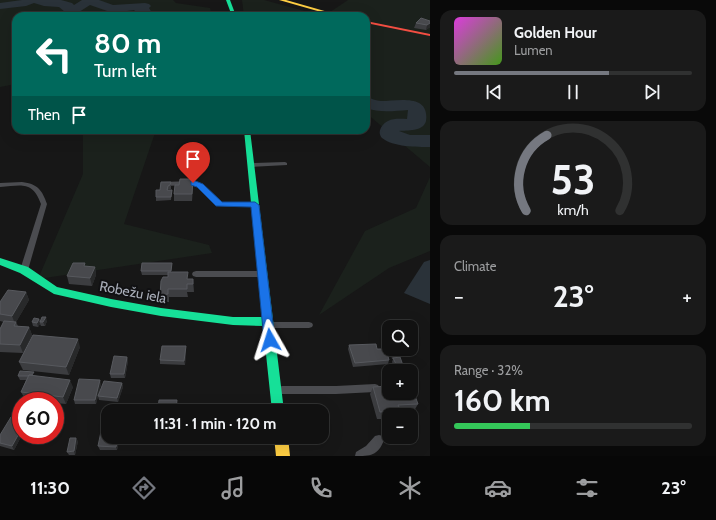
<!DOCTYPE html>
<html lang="en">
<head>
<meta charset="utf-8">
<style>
  :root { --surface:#111; --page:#1a1a1a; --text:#f1f3f6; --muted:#9c9d9f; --line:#303131; --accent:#757880 }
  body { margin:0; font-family:Cabin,sans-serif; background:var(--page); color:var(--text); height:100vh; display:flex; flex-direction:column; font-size:15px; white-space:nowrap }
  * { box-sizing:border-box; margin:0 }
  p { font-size:13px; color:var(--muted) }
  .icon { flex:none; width:22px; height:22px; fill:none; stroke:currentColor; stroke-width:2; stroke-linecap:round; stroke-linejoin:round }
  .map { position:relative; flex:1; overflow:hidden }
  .side { display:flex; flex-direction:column; gap:10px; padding:10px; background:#090909; width:286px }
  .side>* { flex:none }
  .top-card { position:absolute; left:12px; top:12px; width:358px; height:122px; border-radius:12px; box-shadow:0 4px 16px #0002,0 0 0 1px var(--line); background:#00695c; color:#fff; overflow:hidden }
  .fabs { position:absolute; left:382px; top:320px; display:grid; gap:8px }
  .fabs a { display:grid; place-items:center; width:36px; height:36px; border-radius:8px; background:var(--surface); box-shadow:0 4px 16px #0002,0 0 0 1px var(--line); font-size:20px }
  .speed { position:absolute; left:12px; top:392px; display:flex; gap:8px; font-size:20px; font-weight:700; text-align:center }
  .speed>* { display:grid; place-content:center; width:52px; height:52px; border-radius:50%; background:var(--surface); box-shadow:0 4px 16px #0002,0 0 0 1px var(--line); line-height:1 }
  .speed .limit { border:6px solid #d22; background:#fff; color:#111 }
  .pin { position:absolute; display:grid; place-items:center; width:34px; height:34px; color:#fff; margin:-41px -17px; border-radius:50% 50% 50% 0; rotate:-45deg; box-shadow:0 0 4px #0007 }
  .pin .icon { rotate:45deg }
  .me { position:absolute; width:44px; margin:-22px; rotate:354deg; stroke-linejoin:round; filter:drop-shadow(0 0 3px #0008) }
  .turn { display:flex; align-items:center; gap:14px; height:84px; padding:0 16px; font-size:18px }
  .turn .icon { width:52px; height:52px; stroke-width:2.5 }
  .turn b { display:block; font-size:28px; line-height:34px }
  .then { display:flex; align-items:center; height:38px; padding:0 16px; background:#0003; gap:8px; font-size:15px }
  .big { font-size:30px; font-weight:700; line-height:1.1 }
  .side .widget { flex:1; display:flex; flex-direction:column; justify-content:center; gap:6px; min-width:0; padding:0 14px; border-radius:12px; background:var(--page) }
  .side .dial { align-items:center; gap:0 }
  .dial svg { height:104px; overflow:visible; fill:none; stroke:var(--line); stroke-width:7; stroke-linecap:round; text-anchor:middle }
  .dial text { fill:var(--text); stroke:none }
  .song { display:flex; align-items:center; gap:12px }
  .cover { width:48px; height:48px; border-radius:6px; background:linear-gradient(135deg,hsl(300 70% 55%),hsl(100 70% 35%)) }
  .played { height:4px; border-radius:2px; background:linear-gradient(90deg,var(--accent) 65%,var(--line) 65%) }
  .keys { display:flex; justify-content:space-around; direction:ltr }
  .heat { display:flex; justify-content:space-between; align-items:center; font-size:22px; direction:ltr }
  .charge { height:6px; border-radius:3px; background:linear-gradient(90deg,#34c759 32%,var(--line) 0) }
  .trip { position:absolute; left:101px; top:404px; width:228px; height:40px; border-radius:12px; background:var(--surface); box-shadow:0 4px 16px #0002,0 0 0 1px var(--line); font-weight:700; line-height:40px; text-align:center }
  .tabs { display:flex; height:64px; justify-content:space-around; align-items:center; background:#070707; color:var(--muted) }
  .tabs .icon { width:28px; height:28px }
  .tabs .on { color:var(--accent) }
  .tabs b { font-size:18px; color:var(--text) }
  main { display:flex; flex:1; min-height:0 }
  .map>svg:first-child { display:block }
  .green { fill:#1b211c }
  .water { fill:#2a3239 }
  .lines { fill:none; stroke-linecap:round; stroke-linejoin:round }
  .river { fill:#2a3239; fill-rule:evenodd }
  .lane { fill:#4b4c50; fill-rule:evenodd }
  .fast { fill:#16e098; fill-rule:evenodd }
  .slow { fill:#ffcf43; fill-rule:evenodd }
  .jam { fill:#f24e42; fill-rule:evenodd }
  .wall { fill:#3c3d40 }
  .shaded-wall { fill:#28292a }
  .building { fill:#48494d; stroke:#57595e }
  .route { fill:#1a73e8; stroke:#114b97 }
  .labels { text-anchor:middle; stroke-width:4; stroke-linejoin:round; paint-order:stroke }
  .street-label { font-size:14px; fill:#a8adb8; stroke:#111113 }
</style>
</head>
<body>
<main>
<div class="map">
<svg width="430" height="456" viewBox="0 0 430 456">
  <rect width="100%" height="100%" fill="#171717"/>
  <path class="green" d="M0,0H173L176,3L210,8L212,16H16V84L0,87Z
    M242,0H264L323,16H244Z
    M348,0H430V167L366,113V16H324Z
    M83,130H156L124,224L209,245L212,253L38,279L83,174Z
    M430,177V251L389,268L319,315L365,231L416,208Z"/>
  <path class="water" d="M430,260V304L404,293L424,262Z"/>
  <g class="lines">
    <path class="river" d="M22,0H61L72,3L74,5L82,0H99L113,5L145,3L149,4L151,6L149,8L152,13L148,16H120L122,13L135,11L134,10L113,13L90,5L79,12L72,13L65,12L59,7L44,6L34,3L26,6L0,9V3Z
      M366,97C371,98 376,101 381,101C397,101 430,93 426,121C423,132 407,130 399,131L410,135H430V147C417,147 393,147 382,138C376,132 383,123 388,121C394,118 401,119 407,119L408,110C394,111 379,113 366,108Z"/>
    <path class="lane" d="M285,162L287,163V165L251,167L248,165L251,163Z
      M193,181L202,184L221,202L253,203L256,205L253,207L219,206L217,205L198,186L193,185L163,186L160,184L163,182Z
      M22,182C38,184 42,190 47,204L28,270L27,272H21L20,270L41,204C32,180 21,186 0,187V183Z
      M196,271H259L262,272L263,274L262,276L259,277H196L193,276L192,274L193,272Z
      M273,322H309L312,323L313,325L312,327L309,328H273L270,327L269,325L270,323Z
      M375,384L378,385L380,388L378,391L375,392L336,394H282L279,393L277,390L279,387L282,386H336Z
      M379,435L383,436L384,440C378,456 370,456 355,456L356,452L366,446L375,436Z"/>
    <path class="fast" d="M226,0H230L236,16H232Z
      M244,130H250L284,411H272L263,326L233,325L161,316L111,307L54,294L20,273L0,265V258L28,267L57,287L111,299L161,308L233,317H262Z"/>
    <path class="slow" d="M279,0H286L342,16H335Z
      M274,437H288L290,456H276Z"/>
    <path class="jam" d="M366,21L430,34V36L366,23Z"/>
  </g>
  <path class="wall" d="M421,18L430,27L426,30L414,28L416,23Z
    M171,182V189H168V190H172L171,200L156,201V197L160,190Z
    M193,186L192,201H174V194Z
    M172,263L171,272L188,279H193L194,292H187L188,297H169V302H161L160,295L168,277V275H142L141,271Z
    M86,266L95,267L96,275L92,286L69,284L67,276Z
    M26,292L29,300L16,322L18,326L29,327L32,335L23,353L0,352V329L4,322L0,321V302Z
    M39,319L40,321H47L45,326H41L40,324L38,327L33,326L32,322Z
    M349,345L377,349L389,360L388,364L353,367L348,349Z
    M80,347L69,375L23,370L19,362Z
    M391,349H400L401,355L400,358L405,371H393L392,370L394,367L392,362L393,359H392L390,350Z
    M186,350L185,365L160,364V360Z
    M127,357L128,361L125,378H111L110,374Z
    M411,373L417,381L415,384L411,385Z
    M18,376H36L73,387L66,404L55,403V401H39L25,399L21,392L26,380H20Z
    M122,383L123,387L118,402L99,400L98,396Z
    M101,384L96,404H75L74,400Z
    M373,387L418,404L414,411L400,412L398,415H389V419H377L370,394Z
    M177,404V411H158V410Z
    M0,435H22L14,450L0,446Z
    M120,437L117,450H100L98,446Z
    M78,441L75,455H69L67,452Z"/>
  <path class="shaded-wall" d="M430,23V27L426,30L427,25Z
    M193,179V186L192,201V194Z
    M95,267L96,275L92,286L90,278Z
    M26,292L29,300L15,324L12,316Z
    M46,317L47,321L45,326L43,322Z
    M39,319L40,324L38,327L37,323Z
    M29,327L32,335L23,353L20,345Z
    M78,339L80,347L69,375L66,367Z
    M186,346V350L185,365L184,361Z
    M127,357L128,361L125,378L124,374Z
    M70,380L73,387L66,404L63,397Z
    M100,380L101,384L96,404L95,400Z
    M122,383L123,387L118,402L117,398Z
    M21,430V435H22L14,450L12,446Z
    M118,437H120L117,450L116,447Z
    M76,438L78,441L75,455L74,451Z"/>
  <path class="building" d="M421,18L430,21V23L427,25L416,23Z
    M180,179H193L192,194H174L175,185H179Z
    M161,182H171L170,185L168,186L167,190H172L171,197H156V190H160Z
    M73,263H85L84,266L95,267L90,278L67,276Z
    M142,263H172L171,271H141Z
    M168,272H188L187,279H193V284H187V289H168V294L160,295L161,281L163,277H168Z
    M8,290L26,292L12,316L0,314V302Z
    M42,317H46L43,322H40Z
    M34,318L39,319L37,323L32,322Z
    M4,321L16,322L14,326L29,327L20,345L0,344V329Z
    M33,335L78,339L66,367L19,362Z
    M376,344L377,349H386L389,360L355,363L349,345Z
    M162,346H186L184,361L160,360Z
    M393,349H400L401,355H394Z
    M114,356L127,357L124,374H110Z
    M400,357L405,371H396L394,366H397L393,358Z
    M20,371L34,372L32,375H29L28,376H18Z
    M411,373H414L417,381H411Z
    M29,375L70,380L63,397L21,392Z
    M79,379L100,380L95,400H74Z
    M104,381L122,383L117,398L98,396Z
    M411,385L418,404L398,405L401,411L380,412L373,387L389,386V393H411Z
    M159,400H177L176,410H158Z
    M11,417L21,420V430L12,446L0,443V435Z
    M103,422H108V437H118L116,447L98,446Z
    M70,438H76L74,451L67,452Z"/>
  <path class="route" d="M193,180L203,184L222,202H255L259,205L275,340L274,343L270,344L266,343L264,340L251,207L216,206L197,187L191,185V181Z"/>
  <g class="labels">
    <g class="street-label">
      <text transform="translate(133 292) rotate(11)" y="5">Robežu iela</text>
    </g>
  </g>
</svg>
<div class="fabs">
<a><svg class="icon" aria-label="search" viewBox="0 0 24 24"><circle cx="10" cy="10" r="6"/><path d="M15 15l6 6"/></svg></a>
<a>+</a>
<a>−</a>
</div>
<div class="speed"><div class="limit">60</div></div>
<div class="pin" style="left:193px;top:183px;background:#d93025"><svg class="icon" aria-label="arrive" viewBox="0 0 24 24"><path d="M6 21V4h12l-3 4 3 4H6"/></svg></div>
<svg class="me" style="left:270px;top:340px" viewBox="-20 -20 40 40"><path d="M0-17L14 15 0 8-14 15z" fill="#1a73e8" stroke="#fff" stroke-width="4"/></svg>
<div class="trip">11:31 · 1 min · 120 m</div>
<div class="top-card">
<div class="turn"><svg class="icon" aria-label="left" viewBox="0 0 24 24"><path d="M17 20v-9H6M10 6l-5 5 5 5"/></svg><div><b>80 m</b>Turn left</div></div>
<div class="then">Then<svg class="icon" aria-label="arrive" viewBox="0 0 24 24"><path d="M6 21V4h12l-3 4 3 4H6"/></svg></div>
</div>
</div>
<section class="side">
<div class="widget">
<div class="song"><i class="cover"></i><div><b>Golden Hour</b><p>Lumen</p></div></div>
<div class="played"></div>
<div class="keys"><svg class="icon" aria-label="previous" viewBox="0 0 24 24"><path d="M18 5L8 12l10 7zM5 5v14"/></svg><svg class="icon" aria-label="pause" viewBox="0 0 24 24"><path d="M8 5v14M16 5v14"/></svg><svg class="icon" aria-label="next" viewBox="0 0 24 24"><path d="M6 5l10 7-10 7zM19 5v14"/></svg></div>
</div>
<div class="widget dial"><svg viewBox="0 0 100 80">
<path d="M14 69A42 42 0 1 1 86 69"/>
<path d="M14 69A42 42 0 0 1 30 11" stroke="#757880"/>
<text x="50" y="56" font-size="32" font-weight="700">53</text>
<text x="50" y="72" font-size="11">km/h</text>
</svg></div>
<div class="widget"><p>Climate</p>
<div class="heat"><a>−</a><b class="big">23°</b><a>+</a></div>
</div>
<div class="widget"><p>Range · 32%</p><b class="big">160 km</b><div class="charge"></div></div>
</section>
</main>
<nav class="tabs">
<b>11:30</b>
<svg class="icon on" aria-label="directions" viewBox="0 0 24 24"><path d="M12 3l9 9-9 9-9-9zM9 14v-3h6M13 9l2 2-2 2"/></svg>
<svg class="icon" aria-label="music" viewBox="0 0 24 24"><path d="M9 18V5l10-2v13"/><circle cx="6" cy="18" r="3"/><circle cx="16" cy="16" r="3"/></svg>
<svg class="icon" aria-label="phone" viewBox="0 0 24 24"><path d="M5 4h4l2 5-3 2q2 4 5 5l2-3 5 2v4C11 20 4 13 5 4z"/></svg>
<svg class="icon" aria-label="climate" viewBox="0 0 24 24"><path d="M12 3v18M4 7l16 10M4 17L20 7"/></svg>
<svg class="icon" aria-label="car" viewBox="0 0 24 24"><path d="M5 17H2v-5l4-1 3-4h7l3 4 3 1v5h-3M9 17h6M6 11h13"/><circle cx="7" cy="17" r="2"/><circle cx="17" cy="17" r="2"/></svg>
<svg class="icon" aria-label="filters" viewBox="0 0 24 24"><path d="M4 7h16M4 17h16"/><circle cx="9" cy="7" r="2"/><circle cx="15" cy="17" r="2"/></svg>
<b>23°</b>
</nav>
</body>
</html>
